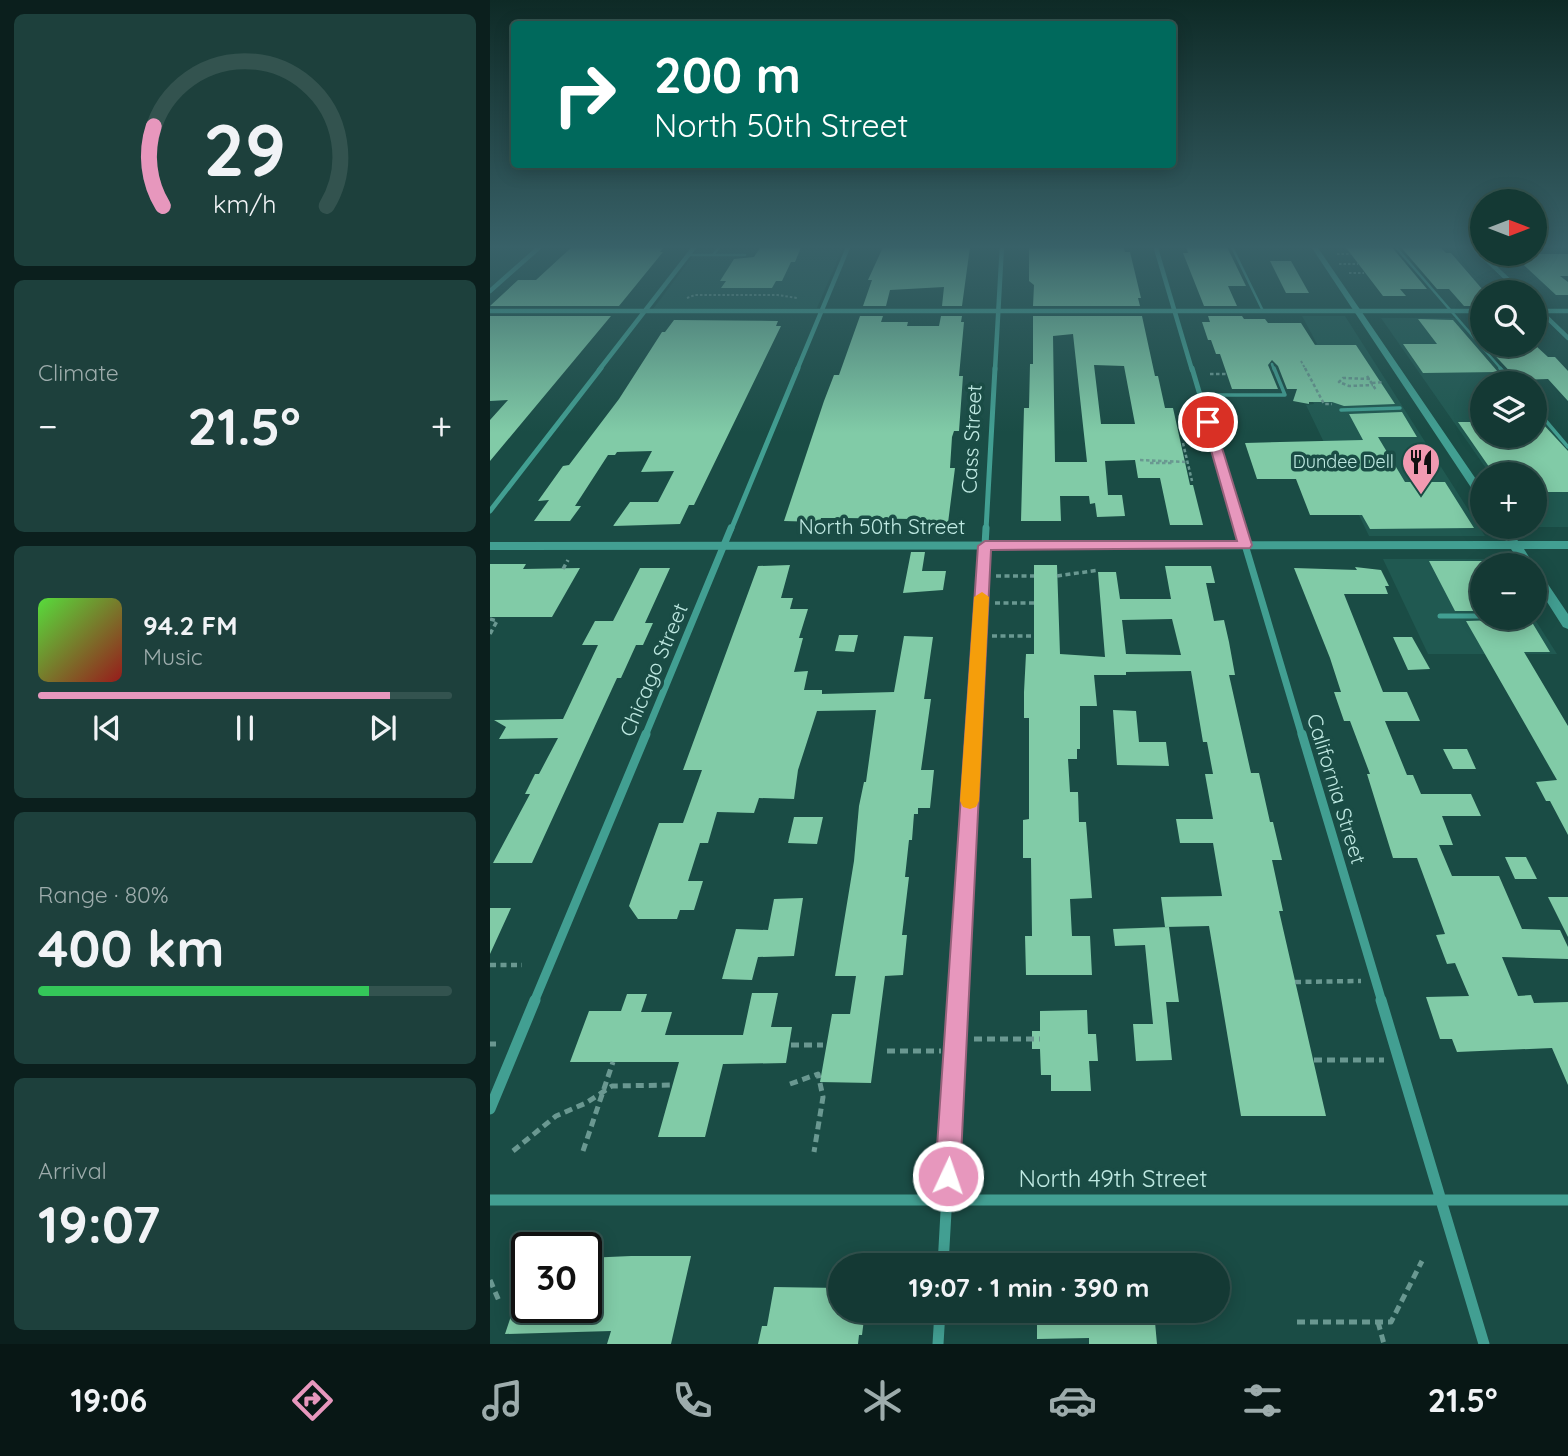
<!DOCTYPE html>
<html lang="en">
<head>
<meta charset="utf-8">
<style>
  :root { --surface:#143934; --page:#1d403c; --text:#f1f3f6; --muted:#9dacac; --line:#33534f; --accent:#e797bd }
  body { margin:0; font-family:Quicksand,sans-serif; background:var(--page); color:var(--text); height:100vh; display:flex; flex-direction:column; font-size:26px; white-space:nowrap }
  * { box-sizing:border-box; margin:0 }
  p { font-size:23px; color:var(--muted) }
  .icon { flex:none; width:38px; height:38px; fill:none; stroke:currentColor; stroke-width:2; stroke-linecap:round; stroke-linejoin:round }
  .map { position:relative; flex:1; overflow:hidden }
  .panel { display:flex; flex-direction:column; gap:14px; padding:14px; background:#0b1f1d; width:490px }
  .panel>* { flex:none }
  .banner { position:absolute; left:21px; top:21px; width:665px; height:147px; border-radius:7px; box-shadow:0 4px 18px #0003,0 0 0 2px var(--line); background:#00695c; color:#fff; overflow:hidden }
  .needle { width:46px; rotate:90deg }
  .controls { position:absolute; left:980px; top:189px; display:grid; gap:14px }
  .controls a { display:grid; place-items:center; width:77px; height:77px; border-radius:50%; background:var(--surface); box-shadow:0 4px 18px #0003,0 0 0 2px var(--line); font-size:35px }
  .speed { position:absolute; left:21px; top:1232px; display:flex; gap:14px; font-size:35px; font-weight:700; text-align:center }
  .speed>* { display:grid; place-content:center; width:91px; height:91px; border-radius:50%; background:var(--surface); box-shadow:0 4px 18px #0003,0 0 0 2px var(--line); line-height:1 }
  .speed .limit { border:4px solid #111; border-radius:10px; background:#fff; color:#111 }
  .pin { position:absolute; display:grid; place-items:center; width:60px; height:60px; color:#fff; margin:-30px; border:4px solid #fff; border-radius:50%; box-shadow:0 2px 7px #0007 }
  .me { position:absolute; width:77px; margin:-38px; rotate:3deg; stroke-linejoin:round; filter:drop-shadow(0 0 5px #0008) }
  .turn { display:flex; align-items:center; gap:24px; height:147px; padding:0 28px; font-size:32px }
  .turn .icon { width:91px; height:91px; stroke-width:2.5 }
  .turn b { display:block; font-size:49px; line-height:60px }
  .big { font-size:52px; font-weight:700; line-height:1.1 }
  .panel .card { flex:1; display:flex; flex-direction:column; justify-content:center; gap:10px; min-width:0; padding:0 24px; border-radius:10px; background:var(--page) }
  .panel .dial { align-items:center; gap:0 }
  .dial svg { height:182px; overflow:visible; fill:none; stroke:var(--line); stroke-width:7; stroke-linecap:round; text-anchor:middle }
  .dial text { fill:var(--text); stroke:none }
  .song { display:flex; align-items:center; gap:21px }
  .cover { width:84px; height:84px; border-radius:10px; background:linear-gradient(135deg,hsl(110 70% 55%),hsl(0 70% 35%)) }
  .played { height:7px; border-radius:4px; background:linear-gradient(90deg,var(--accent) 85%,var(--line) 85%) }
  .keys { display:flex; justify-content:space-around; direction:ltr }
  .heat { display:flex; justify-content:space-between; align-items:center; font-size:38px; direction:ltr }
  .charge { height:10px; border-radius:5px; background:linear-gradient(90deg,#34c759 80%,var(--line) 0) }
  .trip { position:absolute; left:338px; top:1253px; width:402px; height:70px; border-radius:35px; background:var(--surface); box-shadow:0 4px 18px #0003,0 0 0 2px var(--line); font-weight:700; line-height:70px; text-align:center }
  .dock { display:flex; height:112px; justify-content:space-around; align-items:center; background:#081715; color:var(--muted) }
  .dock .icon { width:49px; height:49px }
  .dock .active { color:var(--accent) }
  .dock b { font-size:32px; color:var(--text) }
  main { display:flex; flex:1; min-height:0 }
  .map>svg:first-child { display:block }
  .built { fill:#205951 }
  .building { fill:#81cba7; fill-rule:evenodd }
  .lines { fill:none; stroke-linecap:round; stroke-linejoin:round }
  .path-far4 { stroke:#6a9891; stroke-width:2; stroke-dasharray:2.5 2; stroke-linecap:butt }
  .path-far3 { stroke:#6a9891; stroke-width:2.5; stroke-dasharray:3.5 2.5; stroke-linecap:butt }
  .path-far2 { stroke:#6a9891; stroke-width:3.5; stroke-dasharray:5 3.5; stroke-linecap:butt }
  .path-far1 { stroke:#6a9891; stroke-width:4.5; stroke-dasharray:6 4.5; stroke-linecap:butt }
  .path { stroke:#6a9891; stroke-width:5; stroke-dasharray:8 5; stroke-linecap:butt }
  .lane-far2 { stroke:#429f92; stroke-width:2.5 }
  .lane-far1 { stroke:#429f92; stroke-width:3.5 }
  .lane { stroke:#429f92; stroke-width:5 }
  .street-far4 { stroke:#429f92; stroke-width:4.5 }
  .street-far3 { stroke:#429f92; stroke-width:5 }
  .street-far2 { stroke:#429f92; stroke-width:7 }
  .street-far1 { stroke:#429f92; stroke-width:9 }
  .street { stroke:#429f92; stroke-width:11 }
  .secondary { fill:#429f92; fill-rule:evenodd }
  .route { fill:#e797bd; stroke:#96627b; stroke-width:2 }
  .slow { fill:#f59e0b }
  .labels { text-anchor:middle; stroke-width:7; stroke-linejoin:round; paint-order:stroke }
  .far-poi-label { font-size:18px; fill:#bfe9e2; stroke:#1a4c45; text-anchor:end }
  .street-label { font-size:21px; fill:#bfe9e2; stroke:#1a4c45 }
  .near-street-label { font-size:24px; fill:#bfe9e2; stroke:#1a4c45 }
</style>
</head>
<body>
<main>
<section class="panel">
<div class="card dial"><svg viewBox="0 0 100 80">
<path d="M14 69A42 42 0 1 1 86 69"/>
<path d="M14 69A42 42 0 0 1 10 34" stroke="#e797bd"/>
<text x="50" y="56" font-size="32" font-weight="700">29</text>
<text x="50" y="72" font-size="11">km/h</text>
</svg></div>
<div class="card"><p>Climate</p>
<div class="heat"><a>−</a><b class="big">21.5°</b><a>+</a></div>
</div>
<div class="card">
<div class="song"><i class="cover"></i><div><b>94.2 FM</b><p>Music</p></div></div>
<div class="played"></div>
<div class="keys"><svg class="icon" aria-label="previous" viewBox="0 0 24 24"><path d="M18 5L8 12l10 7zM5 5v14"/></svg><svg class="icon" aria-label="pause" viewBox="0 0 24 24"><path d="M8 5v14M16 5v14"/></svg><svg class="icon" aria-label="next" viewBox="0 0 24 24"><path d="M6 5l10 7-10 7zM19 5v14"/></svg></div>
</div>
<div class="card"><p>Range · 80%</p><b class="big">400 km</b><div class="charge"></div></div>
<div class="card"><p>Arrival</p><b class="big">19:07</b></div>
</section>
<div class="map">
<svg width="1078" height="1344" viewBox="0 0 1078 1344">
  <rect width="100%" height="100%" fill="#1a4c45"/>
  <path class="built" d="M211,245H354L327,308L163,309Z
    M812,316H855L995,536H879L816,405L824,404L803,361L788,344H827Z
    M891,318H966L1021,383H992V436H1045V411L1078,450V527H1037H1045V474H1000Z
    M893,559H1007L1011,565H992V618H1044L1067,654H938Z"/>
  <path class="building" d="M84,245H176L170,252H173L129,306H0L28,280H46Z
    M282,245H312L305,262H301L292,281H286L282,288H231L236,281H230L244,259L264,257L270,248H280Z
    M394,245H414L413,248H455L456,245H477L480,247L472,306H452L454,287L400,290L396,306H373L382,280H378Z
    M539,245H633L635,252H640L651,298H648L650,306H543L544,285L539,281Z
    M854,245H900L937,289H910L916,296H893Z
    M909,245H948L956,253H961L993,290L992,306H974L959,289H947Z
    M696,247H737L756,286H738L747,306H714L693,253H698Z
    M1022,254H1078V276H1070L1078,282V295H1066Z
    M780,261H801L819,293H796Z
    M0,316H121L0,461V420L18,400L0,401Z
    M370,316H393L391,322H418L417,326H449L451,316H472L471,322H474L469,376H473L469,431H464L462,437L460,468H465L458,523H423V519L355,518H331L330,522L294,521L334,401L344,375H349Z
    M543,316H652L665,376H668L675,408H683L700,485H703L713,525H680L670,478H648L645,460L615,461L618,495H632L635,516L607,517L605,503L600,504L599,496H570L571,521H531L534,408H539L540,364H543ZM583,334L597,462H565L563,336ZM604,365L634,366L645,424H611Z
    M718,316H752L754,319H775L778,323H811L825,345H866L905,404L854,406L842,402H819V404L803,401L807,389H797L788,366L782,360L778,365L788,389H742L730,354H726L721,340H718L712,322H720Z
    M928,319L963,320L1008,372L933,373L913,344H947Z
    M184,320L288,321L286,326H291L204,505H199L190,524L123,526L140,502H168L184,471L151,472L162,451L127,452L125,455H118L85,506H91L80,521H44L59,500L48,501L73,466L79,465L129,399L172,332H175Z
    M995,345H1045L1058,357H1065L1078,371V401L1058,379L1028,380Z
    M912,412L927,437H888L915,482H955L984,528L880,529L872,515H820L806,479H767L755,443L873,440L859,414Z
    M968,422H992V436H1045V423H1052L1078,451V492H1045V474H1004Z
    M421,552H435L432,571H456L453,590L413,593Z
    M939,561H992V611H965Z
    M0,564H36L33,569L90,568L62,617H0Z
    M300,565L291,598H303L300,609H318L309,638H313L304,672L318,671L314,690H332V694L404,692L414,636L443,637L434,699H441L431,770H444L440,808H428V814H424L422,840H419L415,877H419L412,935H417L413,975L395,976L381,1083L330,1082L342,1014H360L366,976H345L364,861L369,806L374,782H376L386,710L327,711L308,770L304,799L269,798L264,813L227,812L218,843H210L198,881H213L204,910H190L187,919H148L139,906L169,823H193L212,770H193L268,566Z
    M544,565H567L570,654L615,657L608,572H626L630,599H681L675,566H721L725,583H716L724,621L734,620L739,642L745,675H739L761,773H769L780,822H783L792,860H782L793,911H789L836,1116H751L719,926L675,927L671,897L732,896L723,843H690L686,819H723L715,774H723L717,742H713L701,671L636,672V675H604L607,706H590V749H587V759H578L580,792H588L589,822H596L602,898L580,899L582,936H600L602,975H536L535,936H542L541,858H533V820L539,819V718H534V692L536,654H544ZM682,619L691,655L636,654L632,620Z
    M865,567L891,570L899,586H895L898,594H854L893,692H917L930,721H895L917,775H923L931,794H981L991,816H952L963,845H949L962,876H1009L1032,929L1070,930L1078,947V959L1012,957L1028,996L1041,995L1044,1003L1078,1002V1085L1062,1048L967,1052L962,1039H950L936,997L979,996L965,963L957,964L946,935L955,934L927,858H903L877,774H880L860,721H854L844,692H851L840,658L804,568L867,570Z
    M150,568H180L155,623H163L153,645H146L131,678H127L42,863H3L40,794H35L45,774H49L68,738L9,739L16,727L4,720L73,719L108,645H92L105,621H123Z
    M1040,619L1060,652H1034L1078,726V835L1060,801H1056L1046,782L1067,780L976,621Z
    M349,635H368L364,652L345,651Z
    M903,637H922L940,669L918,670Z
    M623,710L646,711L649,742H676L679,766L627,765Z
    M953,749H977L986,769H963Z
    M304,817H333L327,844L298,843Z
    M1015,857H1036L1047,879H1025Z
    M1058,897H1078V937Z
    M313,898L304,956L268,957L262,980L232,979L246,929L278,930L284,899Z
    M0,908H21L0,954Z
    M679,927L689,1002H676L682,1060L646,1061L643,1024H663L655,945L625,946L623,929Z
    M262,993H288L281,1027H302L296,1063L233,1064L215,1137H168L189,1062H80L99,1011H131L137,994H157L151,1012H182L175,1035H253Z
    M597,1010L598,1034H606L608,1061H599L601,1091H561V1075H551L550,1049H542V1031H550V1011Z
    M141,1256H201L181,1344H117L121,1331L15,1334L34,1277H37V1307H96V1258Z
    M284,1287L350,1288V1311H375L372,1335H369L368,1344H268L272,1326H277Z
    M547,1311H664L667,1344H599V1338L547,1339Z"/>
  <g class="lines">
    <path class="path-far4" d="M847,254H861
      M849,264H868
      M859,273H874
      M197,298L205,295H288L307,298
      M811,361L816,370"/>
    <path class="path-far3" d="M815,368L834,404H842
      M720,374H737
      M877,376L886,390
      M880,379L853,378L849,382L859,386L883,385
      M882,383L894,382
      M693,443L702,481
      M650,460L698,462
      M660,463H684"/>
    <path class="path-far2" d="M73,569L78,560
      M506,576H544
      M567,576L609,570
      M505,603H544
      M0,619L7,621L0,634
      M502,636H544"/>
    <path class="path-far1" d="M0,965H32
      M805,982L871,981"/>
    <path class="path" d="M484,1039H550
      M0,1044H6
      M301,1045H333
      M397,1051H451
      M824,1060H894
      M300,1084L328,1074L333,1097L324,1152
      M23,1151L66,1116L96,1103L122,1086L182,1085
      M93,1151L123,1062
      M0,1280L9,1301
      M807,1322H901L932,1261
      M888,1322L894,1344"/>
    <path class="lane-far2" d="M741,245L773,311
      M904,245L1012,370
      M198,255H223L231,245
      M223,255H255
      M782,364L784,370"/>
    <path class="lane-far1" d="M1010,368L1023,383
      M710,395H795L784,368
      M1045,408L1078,447
      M851,410L910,408"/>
    <path class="lane" d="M950,616H992"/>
    <path class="street-far4" d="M665,245L702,370
      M981,245L1031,292
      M0,291L52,245
      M1045,306L1078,338
      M0,311H992
      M1049,311H1078
      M109,370L206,245
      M307,370L359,245
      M505,370L512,245"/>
    <path class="street-far3" d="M702,368L750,530
      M0,511L111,368
      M241,530L308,368
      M496,530L505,368"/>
    <path class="street-far2" d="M750,528L812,736
      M155,736L241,528
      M484,736L496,528"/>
    <path class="street-far1" d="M812,734L892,1002
      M44,1002L156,734
      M468,1002L484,734"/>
    <path class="street" d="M891,1000L994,1344
      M0,1109L45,1000
      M0,1200H1078
      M453,1265L468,1000
      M448,1344L450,1311"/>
    <path class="secondary" d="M820,245H826L992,488V499L988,498Z
      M1007,527H1019L1028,541H1078V549H1034L1044,565H1032L1021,549L0,550V542L1016,541Z
      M1045,570L1049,571L1078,614V629L1073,627L1045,583Z"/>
  </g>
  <linearGradient id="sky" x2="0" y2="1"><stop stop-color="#0e2a26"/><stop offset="0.57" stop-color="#386168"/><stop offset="1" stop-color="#386168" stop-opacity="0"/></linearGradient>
  <rect width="1078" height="433" fill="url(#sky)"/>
  <path class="route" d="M714,420L724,422L762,545L760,548L501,550L470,1176L467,1185L458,1189L449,1185L445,1176L488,546L495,541H747L713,422Z"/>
  <path class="slow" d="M492,592L499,597L489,801L486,807L480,809L473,807L470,801L484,597Z"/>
  <defs>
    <symbol id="restaurant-pin" viewBox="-11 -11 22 30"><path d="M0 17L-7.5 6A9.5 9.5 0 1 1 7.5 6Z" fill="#f19ab1" stroke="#1a4c45"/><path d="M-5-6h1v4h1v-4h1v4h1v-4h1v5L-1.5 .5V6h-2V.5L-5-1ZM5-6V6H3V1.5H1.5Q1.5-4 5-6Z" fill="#111"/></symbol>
  </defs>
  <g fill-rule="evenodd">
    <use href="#restaurant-pin" x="909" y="440" width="44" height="60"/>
  </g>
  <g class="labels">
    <g class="far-poi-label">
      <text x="904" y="468">Dundee Dell</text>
    </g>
    <g class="street-label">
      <text transform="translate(482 439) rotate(-87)" y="7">Cass Street</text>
      <text x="392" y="534">North 50th Street</text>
      <text transform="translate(164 670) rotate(-67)" y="7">Chicago Street</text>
      <text transform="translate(846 789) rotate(73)" y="7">California Street</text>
    </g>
    <g class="near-street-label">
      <text x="623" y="1187">North 49th Street</text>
    </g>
  </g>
</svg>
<div class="controls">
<a><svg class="needle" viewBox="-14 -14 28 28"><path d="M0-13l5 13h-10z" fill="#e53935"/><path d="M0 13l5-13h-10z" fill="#9dacac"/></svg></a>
<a><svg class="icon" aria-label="search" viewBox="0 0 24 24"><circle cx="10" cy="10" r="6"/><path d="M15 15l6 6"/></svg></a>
<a><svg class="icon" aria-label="layers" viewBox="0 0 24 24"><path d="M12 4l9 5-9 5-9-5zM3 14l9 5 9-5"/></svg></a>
<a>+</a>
<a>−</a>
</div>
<div class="speed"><div class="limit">30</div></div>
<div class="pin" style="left:718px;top:422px;background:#d93025"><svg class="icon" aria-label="arrive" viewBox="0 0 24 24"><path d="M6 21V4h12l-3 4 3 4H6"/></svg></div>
<svg class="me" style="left:458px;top:1176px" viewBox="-20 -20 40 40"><circle r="17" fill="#e797bd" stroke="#fff" stroke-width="3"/><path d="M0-11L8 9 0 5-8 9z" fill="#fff"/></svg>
<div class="trip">19:07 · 1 min · 390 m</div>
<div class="banner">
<div class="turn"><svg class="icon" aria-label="right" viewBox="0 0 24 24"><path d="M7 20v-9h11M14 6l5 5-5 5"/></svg><div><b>200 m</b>North 50th Street</div></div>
</div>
</div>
</main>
<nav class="dock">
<b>19:06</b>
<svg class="icon active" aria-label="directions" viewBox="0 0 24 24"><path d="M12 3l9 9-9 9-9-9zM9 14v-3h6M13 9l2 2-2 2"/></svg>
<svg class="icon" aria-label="music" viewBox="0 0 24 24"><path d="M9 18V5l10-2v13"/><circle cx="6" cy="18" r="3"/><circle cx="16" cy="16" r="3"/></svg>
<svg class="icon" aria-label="phone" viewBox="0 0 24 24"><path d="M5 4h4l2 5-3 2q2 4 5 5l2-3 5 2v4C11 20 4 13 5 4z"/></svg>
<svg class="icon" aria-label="climate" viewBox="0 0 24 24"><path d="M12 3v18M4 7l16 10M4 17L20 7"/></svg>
<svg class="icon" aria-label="car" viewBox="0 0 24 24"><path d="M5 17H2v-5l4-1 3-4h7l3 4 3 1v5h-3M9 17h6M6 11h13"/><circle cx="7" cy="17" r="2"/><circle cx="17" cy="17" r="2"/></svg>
<svg class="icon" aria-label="filters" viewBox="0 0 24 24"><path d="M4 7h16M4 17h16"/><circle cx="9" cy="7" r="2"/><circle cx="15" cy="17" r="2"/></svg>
<b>21.5°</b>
</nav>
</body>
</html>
